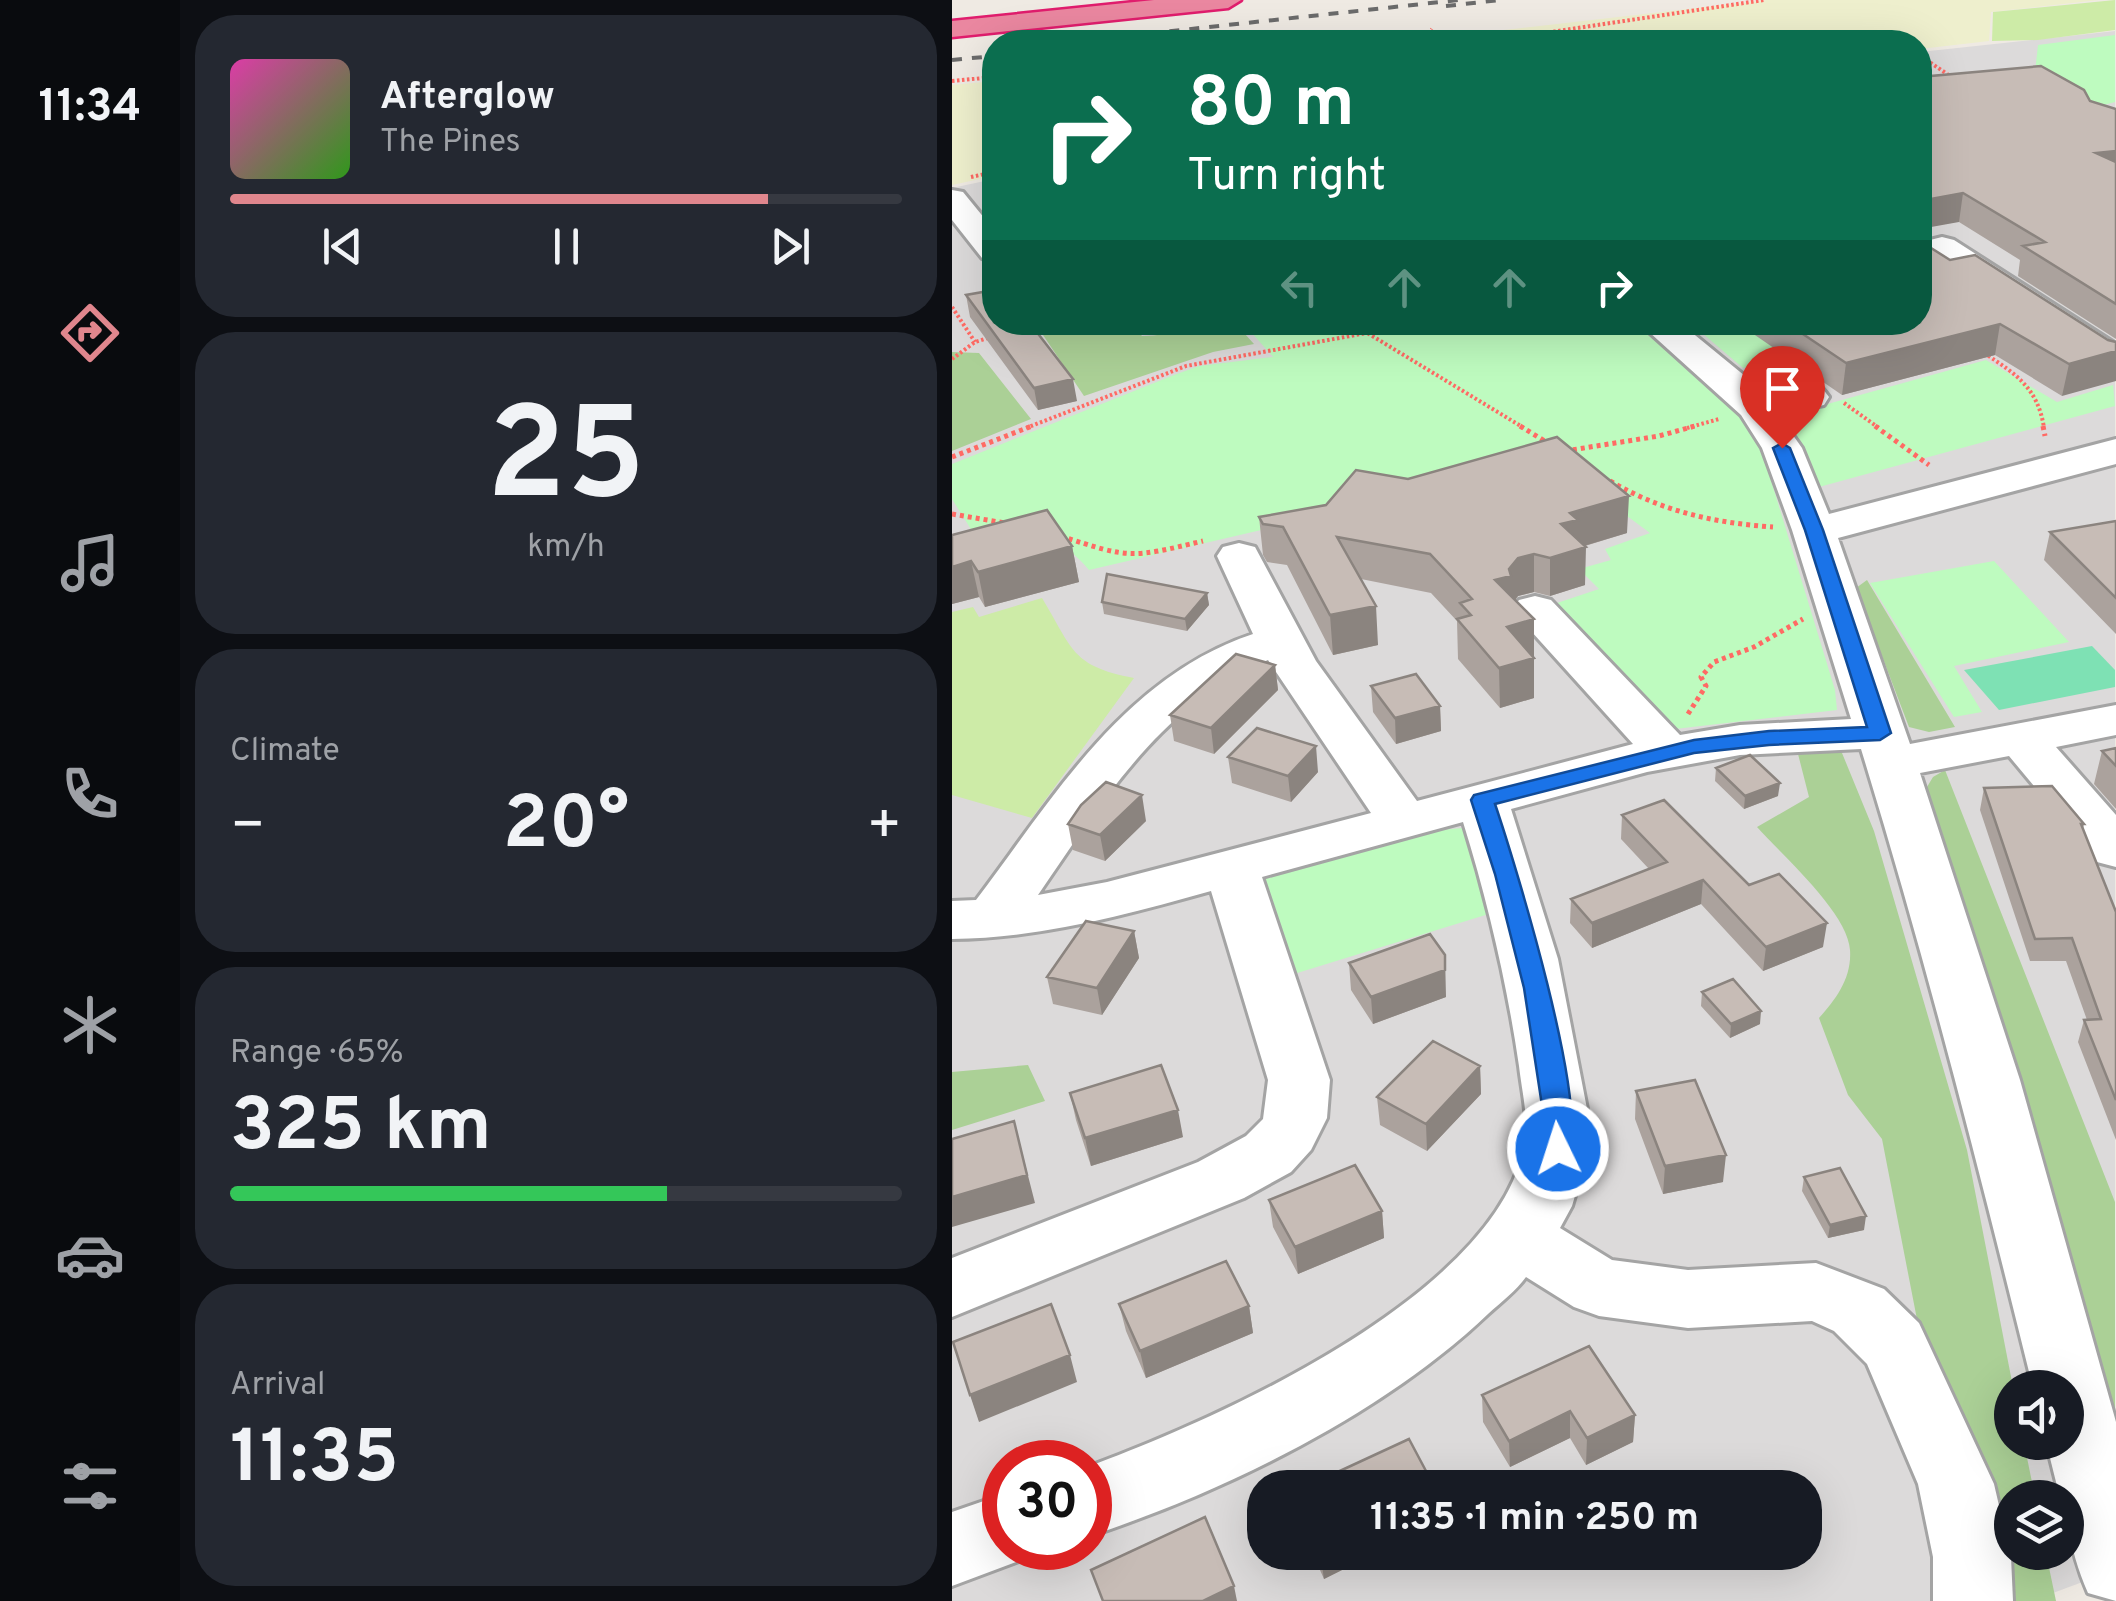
<!DOCTYPE html>
<html lang="en">
<head>
<meta charset="utf-8">
<style>
  :root { --surface:#171b24; --page:#242831; --text:#f1f3f6; --muted:#9ea1a6; --line:#363941; --accent:#e0868d }
  body { margin:0; font-family:Overpass,sans-serif; background:var(--page); color:var(--text); height:100vh; display:flex; flex-direction:column; font-size:38px; white-space:nowrap }
  * { box-sizing:border-box; margin:0 }
  p { font-size:32px; color:var(--muted) }
  .icon { flex:none; width:55px; height:55px; fill:none; stroke:currentColor; stroke-width:2; stroke-linecap:round; stroke-linejoin:round }
  .map { position:relative; flex:1; overflow:hidden }
  .panel { display:flex; flex-direction:column; gap:15px; padding:15px; background:#0d0f14; width:772px }
  .panel>* { flex:none }
  .guide { position:absolute; left:30px; top:30px; width:950px; height:305px; border-radius:40px; box-shadow:0 10px 40px #0002; background:#0b6e4f; color:#fff; overflow:hidden }
  .tools { position:absolute; left:1042px; top:1370px; display:grid; gap:20px }
  .tools a { display:grid; place-items:center; width:90px; height:90px; border-radius:50%; background:var(--surface); box-shadow:0 10px 40px #0002; font-size:50px }
  .speed { position:absolute; left:30px; top:1440px; display:flex; gap:20px; font-size:50px; font-weight:700; text-align:center }
  .speed>* { display:grid; place-content:center; width:130px; height:130px; border-radius:50%; background:var(--surface); box-shadow:0 10px 40px #0002; line-height:1 }
  .speed .limit { border:15px solid #d22; background:#fff; color:#111 }
  .pin { position:absolute; display:grid; place-items:center; width:85px; height:85px; color:#fff; margin:-102px -42px; border-radius:50% 50% 50% 0; rotate:-45deg; box-shadow:0 0 10px #0007 }
  .pin .icon { rotate:45deg }
  .me { position:absolute; width:110px; margin:-55px; rotate:356deg; stroke-linejoin:round; filter:drop-shadow(0 0 8px #0008) }
  .turn { display:flex; align-items:center; gap:35px; height:210px; padding:0 40px; font-size:45px }
  .turn .icon { width:130px; height:130px; stroke-width:2.5 }
  .turn b { display:block; font-size:70px; line-height:85px }
  .lanes { display:flex; align-items:center; height:95px; padding:0 40px; background:#0003; justify-content:center; gap:50px; direction:ltr }
  .lanes .off { opacity:.35 }
  .big { font-size:75px; font-weight:700; line-height:1.1 }
  .panel .tile { flex:1; display:flex; flex-direction:column; justify-content:center; gap:15px; min-width:0; padding:0 35px; border-radius:40px; background:var(--page) }
  .panel .dial { align-items:center; gap:0 }
  .dial b { font-size:130px; line-height:1 }
  .song { display:flex; align-items:center; gap:30px }
  .cover { width:120px; height:120px; border-radius:15px; background:linear-gradient(135deg,hsl(320 70% 55%),hsl(110 70% 35%)) }
  .played { height:10px; border-radius:5px; background:linear-gradient(90deg,var(--accent) 80%,var(--line) 80%) }
  .keys { display:flex; justify-content:space-around; direction:ltr }
  .heat { display:flex; justify-content:space-between; align-items:center; font-size:55px; direction:ltr }
  .charge { height:15px; border-radius:8px; background:linear-gradient(90deg,#34c759 65%,var(--line) 0) }
  .trip { position:absolute; left:295px; top:1470px; width:575px; height:100px; border-radius:40px; background:var(--surface); box-shadow:0 10px 40px #0002; font-weight:700; line-height:100px; text-align:center }
  main { display:flex; flex:1; min-height:0 }
  .tab-bar { display:flex; flex-direction:column; width:180px; justify-content:space-around; align-items:center; background:#090b0e; color:var(--muted) }
  .tab-bar .icon { width:70px; height:70px }
  .tab-bar .active { color:var(--accent) }
  .tab-bar b { font-size:45px; color:var(--text) }
  .map>svg:first-child { display:block }
  .residential { fill:#dcdada; fill-rule:evenodd }
  .farmland { fill:#eeefcd }
  .grass { fill:#cdeba7 }
  .forest { fill:#abd096 }
  .park { fill:#befbbf }
  .pitch { fill:#7ee1b4 }
  .lines { fill:none; stroke-linecap:round; stroke-linejoin:round }
  .minor-casing { stroke:#a4a4a4; stroke-width:6 }
  .highway-casing { stroke:#e01d6d; stroke-width:5 }
  .path-far1 { stroke:#ff6a64; stroke-width:4; stroke-dasharray:2.5 2.5; stroke-linecap:butt }
  .path { stroke:#ff6a64; stroke-width:5; stroke-dasharray:4 4; stroke-linecap:butt }
  .minor { fill:#fff; fill-rule:evenodd }
  .highway { fill:#ea87a0; fill-rule:evenodd }
  .rail { stroke:#6b6b6b; stroke-width:4; stroke-dasharray:10 10; stroke-linecap:butt }
  .wall { fill:#aba29d }
  .shaded-wall { fill:#8b847f }
  .building { fill:#c7bcb6; stroke:#8b847f; stroke-width:2.5 }
  .route { fill:#1a73e8; stroke:#114b97; stroke-width:2.5 }
</style>
</head>
<body>
<main>
<nav class="tab-bar">
<b>11:34</b>
<svg class="icon active" aria-label="directions" viewBox="0 0 24 24"><path d="M12 3l9 9-9 9-9-9zM9 14v-3h6M13 9l2 2-2 2"/></svg>
<svg class="icon" aria-label="music" viewBox="0 0 24 24"><path d="M9 18V5l10-2v13"/><circle cx="6" cy="18" r="3"/><circle cx="16" cy="16" r="3"/></svg>
<svg class="icon" aria-label="phone" viewBox="0 0 24 24"><path d="M5 4h4l2 5-3 2q2 4 5 5l2-3 5 2v4C11 20 4 13 5 4z"/></svg>
<svg class="icon" aria-label="climate" viewBox="0 0 24 24"><path d="M12 3v18M4 7l16 10M4 17L20 7"/></svg>
<svg class="icon" aria-label="car" viewBox="0 0 24 24"><path d="M5 17H2v-5l4-1 3-4h7l3 4 3 1v5h-3M9 17h6M6 11h13"/><circle cx="7" cy="17" r="2"/><circle cx="17" cy="17" r="2"/></svg>
<svg class="icon" aria-label="filters" viewBox="0 0 24 24"><path d="M4 7h16M4 17h16"/><circle cx="9" cy="7" r="2"/><circle cx="15" cy="17" r="2"/></svg>
</nav>
<section class="panel">
<div class="tile">
<div class="song"><i class="cover"></i><div><b>Afterglow</b><p>The Pines</p></div></div>
<div class="played"></div>
<div class="keys"><svg class="icon" aria-label="previous" viewBox="0 0 24 24"><path d="M18 5L8 12l10 7zM5 5v14"/></svg><svg class="icon" aria-label="pause" viewBox="0 0 24 24"><path d="M8 5v14M16 5v14"/></svg><svg class="icon" aria-label="next" viewBox="0 0 24 24"><path d="M6 5l10 7-10 7zM19 5v14"/></svg></div>
</div>
<div class="tile dial"><b>25</b><p>km/h</p></div>
<div class="tile"><p>Climate</p>
<div class="heat"><a>−</a><b class="big">20°</b><a>+</a></div>
</div>
<div class="tile"><p>Range · 65%</p><b class="big">325 km</b><div class="charge"></div></div>
<div class="tile"><p>Arrival</p><b class="big">11:35</b></div>
</section>
<div class="map">
<svg width="1164" height="1601" viewBox="0 0 1164 1601">
  <rect width="100%" height="100%" fill="#efeae3"/>
  <path class="residential" d="M1163,31V1570L1079,1601H0V188L42,179V322H968V52ZM1060,1388H1115V1442H1060ZM52,1462H138V1548H52ZM312,1488H852V1552H312ZM1060,1498H1115V1552H1060Z"/>
  <path class="farmland" d="M815,0H1147L1039,12L1037,41L968,49V42H486L490,37Z
    M42,81V176L0,185V85Z"/>
  <path class="grass" d="M1163,0V30L1086,40L1040,41L1041,12Z
    M90,598C121,649 119,666 182,678L80,818L0,795V612L21,607L27,617Z"/>
  <path class="forest" d="M177,322L190,336C222,336 251,322 283,323L302,344L261,352L132,396L89,332L109,323Z
    M0,352L27,353L79,419L0,451Z
    M915,580L1003,727L977,732L957,727L904,588Z
    M865,747L890,753L922,831L1015,1150L1061,1387L1060,1442L1072,1443L1083,1497L1060,1498V1552L1094,1553L1104,1601H1046L969,1340L930,1139L896,1095L867,1018C884,999 900,978 898,950C896,913 830,855 805,827L857,797L846,754Z
    M993,770L1163,1202V1441L972,792L981,777Z
    M76,1065L93,1101L0,1130V1072Z"/>
  <path class="park" d="M1163,35V102L1137,109L1082,81L1086,45Z
    M1046,306L791,368L750,333L795,322H968Z
    M450,322L683,323L751,366L779,395L807,441L883,690L885,710L723,729L605,603L647,589L627,569L659,560L653,549L698,533L602,462L137,570C104,529 77,542 32,550L0,499V464L222,375L247,366L321,357L291,323H370L392,333Z
    M1034,360L1105,402L1161,385L1163,406L867,487L836,415Z
    M1042,561L1117,642L1002,666L1030,712L1002,717L918,583Z
    M511,828L540,913L342,974L307,880L487,830Z"/>
  <path class="pitch" d="M1140,646L1163,670V687L1047,710L1012,670Z"/>
  <g class="lines">
    <defs>
      <path id="minor" d="M0,190L11,192L42,230V261L30,258L0,220Z
        M990,237L1002,240L1164,344V372L1151,369L978,254L973,247L978,240Z
        M686,322H727L793,376C827,368 855,364 877,397L872,405C851,410 841,403 825,391L812,394L850,448L877,514L1164,439V464L886,538L958,744L1164,705V735L1104,747L1164,815V867L1145,862L1057,756L968,773L1068,1080L1164,1422V1601L1136,1593C1122,1561 1115,1532 1115,1498H1108L1094,1442H1115V1388H1081C1028,1173 974,960 909,749L788,755L695,772L559,809L606,959L636,1114L637,1148L620,1206L608,1228L660,1260L736,1270L864,1263L932,1289L967,1323L1042,1484L1059,1557L1061,1601H981V1557L966,1484L915,1364L882,1331L860,1321L736,1328L647,1316L622,1307L574,1277C564,1291 549,1302 536,1314C431,1414 274,1491 138,1536V1466C268,1418 539,1297 572,1149C578,1123 570,1093 567,1066C555,984 536,902 511,822L310,877L378,1080L375,1118L359,1150L339,1172L292,1198L0,1317V1258L246,1162L294,1136L311,1119L316,1080L259,891C173,915 89,938 0,939V901L24,900C102,797 172,677 301,634L265,556L271,547L287,543L303,547L364,661L465,801L681,744L560,610L567,600L583,596L599,600L728,735L788,725L899,719L840,530L810,448L789,415ZM316,660L419,813L155,882L86,895C148,805 210,702 316,660Z
        M52,1494V1548H83L80,1556L0,1586V1512Z"/>
      <path id="highway" d="M202,0H289L276,8L0,37V21Z"/>
    </defs>
    <use href="#minor" class="minor-casing"/>
    <use href="#highway" class="highway-casing"/>
    <path class="path-far1" d="M471,42L480,29
      M532,42L812,0
      M970,57L1001,78
      M0,81L42,77
      M19,177L42,172
      M0,307L23,342
      M388,322L417,334L572,428
      M73,327L88,322
      M1032,353C1064,374 1086,388 1092,428
      M0,359L23,342L42,336
      M892,403L927,428
      M74,428L234,366L475,322
      M735,428L767,419"/>
    <path class="path" d="M568,426L596,443
      M923,426L977,465
      M1091,426L1093,436
      M613,451L707,436L743,426
      M0,457L80,426
      M658,481C709,511 762,523 821,527
      M0,514L53,523
      M109,536C178,559 180,558 251,541
      M736,714L754,686L749,677L762,662L802,647L851,619"/>
    <use href="#minor" class="minor"/>
    <use href="#highway" class="highway"/>
    <path class="rail" d="M494,6L548,0
      M118,42L507,0
      M0,60L42,56"/>
  </g>
  <path class="wall" d="M968,77L1138,101L1164,109V339L1066,276L1068,260L1007,222Z
    M998,260L1156,340L1110,396L1043,355L890,395L784,322H968Z
    M14,295L125,401L86,410L18,317Z
    M192,322H238V323L200,332Z
    M307,517L675,533L633,546V585L598,596L582,592L566,596L563,600L582,619V698L548,708L506,659L505,621L479,593L409,579L426,645L381,655L335,565L315,562L311,555Z
    M1164,521V634L1092,560L1098,532Z
    M0,535L120,546L127,582L33,607L27,597L0,604Z
    M255,593L257,605L235,631L152,614L150,602Z
    M323,665L326,690L262,754L222,741L218,715Z
    M419,686L488,706L489,731L444,744L421,712Z
    M1164,748V809L1142,784L1150,751Z
    M276,757L366,772L339,802L280,783Z
    M764,768L826,796L792,809L763,781Z
    M1032,788L1132,824L1131,829L1164,912V1140L1126,1042L1132,1020H1135L1114,961H1078L1028,810Z
    M670,815L797,885L871,947L811,971L749,904L640,948L618,923L619,899L697,869L669,839Z
    M194,821L153,861L121,850L116,824Z
    M182,931L187,958L150,1015L101,1004L95,977Z
    M397,963L494,997L421,1024L399,990Z
    M750,992L808,1024L778,1038L749,1006Z
    M528,1066L529,1094L475,1151L428,1125L425,1097Z
    M684,1091L771,1182L711,1194L683,1119Z
    M118,1093L231,1137L139,1166L124,1120Z
    M852,1177L912,1230L876,1238L850,1191Z
    M317,1200L430,1211L432,1238L346,1274L321,1227Z
    M167,1304L297,1306L301,1333L194,1378L174,1331Z
    M530,1395L683,1415L681,1442L634,1465L618,1438L558,1467L531,1422Z
    M360,1552H426L372,1579Z"/>
  <path class="shaded-wall" d="M1164,151V178L1144,153Z
    M1011,193L1007,222L968,229V201Z
    M199,322H238V323L200,332Z
    M409,322H438L409,329Z
    M1048,324L1043,355L890,395L894,363Z
    M1164,351V381L1110,396L1117,364Z
    M121,379L125,401L86,410L82,388Z
    M677,496L675,533L625,548L634,547L633,585L598,596V558L609,524L618,513Z
    M120,546L127,582L33,607L26,572Z
    M582,554V592L566,596L559,605L543,580L557,569L566,558Z
    M19,561L27,597L0,604V567Z
    M255,593L257,605L235,631L233,619Z
    M424,606L426,645L381,655L378,615Z
    M582,619V698L548,708L547,668L555,627Z
    M323,665L326,690L262,754L259,728Z
    M488,706L489,731L444,744L443,718Z
    M364,746L366,772L339,802L336,776Z
    M828,783L826,796L792,809L793,796Z
    M190,795L194,821L153,861L148,835Z
    M751,880L749,904L640,948V923Z
    M875,923L871,947L811,971L814,947Z
    M182,931L187,958L150,1015L145,988Z
    M493,955L494,997L421,1024L419,997Z
    M809,1011L808,1024L778,1038L779,1024Z
    M528,1066L529,1094L475,1151L474,1124Z
    M226,1110L231,1137L139,1166L133,1138Z
    M62,1121L83,1203L0,1227V1197Z
    M774,1155L771,1182L711,1194L713,1166Z
    M430,1211L432,1238L346,1274L343,1247Z
    M914,1216L912,1230L876,1238L878,1225Z
    M297,1306L301,1333L194,1378L188,1351Z
    M118,1355L125,1382L27,1422L18,1395Z
    M618,1411V1438L558,1467L557,1441Z
    M683,1415L681,1442L634,1465L635,1438Z
    M368,1552H426L372,1579Z
    M282,1586L285,1601H251Z"/>
  <path class="building" d="M1089,66L1132,90L1138,101L1164,109V151L1144,153L1164,162V304L1071,246L1093,242L1011,193L968,201V77Z
    M968,241L998,260L1023,255L1156,340L1164,342V351L1117,364L1048,324L894,363L833,322H968Z
    M42,290V322H77L121,379L82,388L14,295Z
    M605,437L677,496L618,513L626,520L609,524L634,547L598,558L582,554L566,558L557,569L559,576L543,580L582,619L555,627L582,658L547,668L505,619L519,615L508,603L520,599L478,554L385,537L424,606L378,615L331,527L311,524L307,517L374,505L404,470L456,479Z
    M95,510L120,546L26,572L19,561L0,567V535Z
    M1164,521V598L1098,532Z
    M155,574L255,593L233,619L150,602Z
    M284,654L323,665L259,728L218,715Z
    M464,674L488,706L443,718L419,686Z
    M305,728L364,746L336,776L276,757Z
    M1164,748V766L1150,751Z
    M798,755L828,783L793,796L764,768Z
    M154,782L190,795L148,835L116,824L129,805Z
    M1100,786L1132,824H1129L1164,912V1100L1132,1020L1149,1019L1120,938L1083,939L1032,788Z
    M712,800L797,885L827,874L875,923L814,947L751,880L640,923L619,899L715,862L670,815Z
    M134,921L182,931L145,988L95,977Z
    M478,934L493,955V970L419,997L397,963Z
    M781,979L809,1011L779,1024L750,992Z
    M481,1041L528,1066L474,1124L425,1097Z
    M209,1065L226,1110L133,1138L118,1093Z
    M743,1080L774,1155L713,1166L684,1091Z
    M62,1121L75,1175L0,1197V1139Z
    M403,1165L430,1211L343,1247L317,1200Z
    M888,1168L914,1216L878,1225L852,1177Z
    M274,1261L297,1306L188,1351L167,1304Z
    M99,1304L118,1355L18,1395L1,1342Z
    M637,1346L683,1415L635,1438L618,1411L557,1441L530,1395Z
    M457,1439L483,1488H351Z
    M253,1517L282,1586L251,1601H151L139,1570Z"/>
  <path class="route" d="M830,443L838,448L871,530L939,733L928,740L817,745L742,753L543,804C562,860 640,1112 615,1157L606,1160L596,1157L591,1149V1112L572,988L543,874L519,800L522,795L742,740L817,731L915,727L853,530L821,448Z"/>
</svg>
<div class="tools">
<a><svg class="icon" aria-label="sound" viewBox="0 0 24 24"><path d="M4 9h4l5-4v14l-5-4H4zM17 9q2 3 0 6"/></svg></a>
<a><svg class="icon" aria-label="layers" viewBox="0 0 24 24"><path d="M12 4l9 5-9 5-9-5zM3 14l9 5 9-5"/></svg></a>
</div>
<div class="speed"><div class="limit">30</div></div>
<div class="pin" style="left:830px;top:448px;background:#d93025"><svg class="icon" aria-label="arrive" viewBox="0 0 24 24"><path d="M6 21V4h12l-3 4 3 4H6"/></svg></div>
<svg class="me" style="left:606px;top:1149px" viewBox="-20 -20 40 40"><circle r="17" fill="#1a73e8" stroke="#fff" stroke-width="3"/><path d="M0-11L8 9 0 5-8 9z" fill="#fff"/></svg>
<div class="trip">11:35 · 1 min · 250 m</div>
<div class="guide">
<div class="turn"><svg class="icon" aria-label="right" viewBox="0 0 24 24"><path d="M7 20v-9h11M14 6l5 5-5 5"/></svg><div><b>80 m</b>Turn right</div></div>
<div class="lanes"><svg class="icon off" aria-label="left" viewBox="0 0 24 24"><path d="M17 20v-9H6M10 6l-5 5 5 5"/></svg><svg class="icon off" aria-label="ahead" viewBox="0 0 24 24"><path d="M12 20V5M6 11l6-6 6 6"/></svg><svg class="icon off" aria-label="ahead" viewBox="0 0 24 24"><path d="M12 20V5M6 11l6-6 6 6"/></svg><svg class="icon" aria-label="right" viewBox="0 0 24 24"><path d="M7 20v-9h11M14 6l5 5-5 5"/></svg></div>
</div>
</div>
</main>
</body>
</html>
